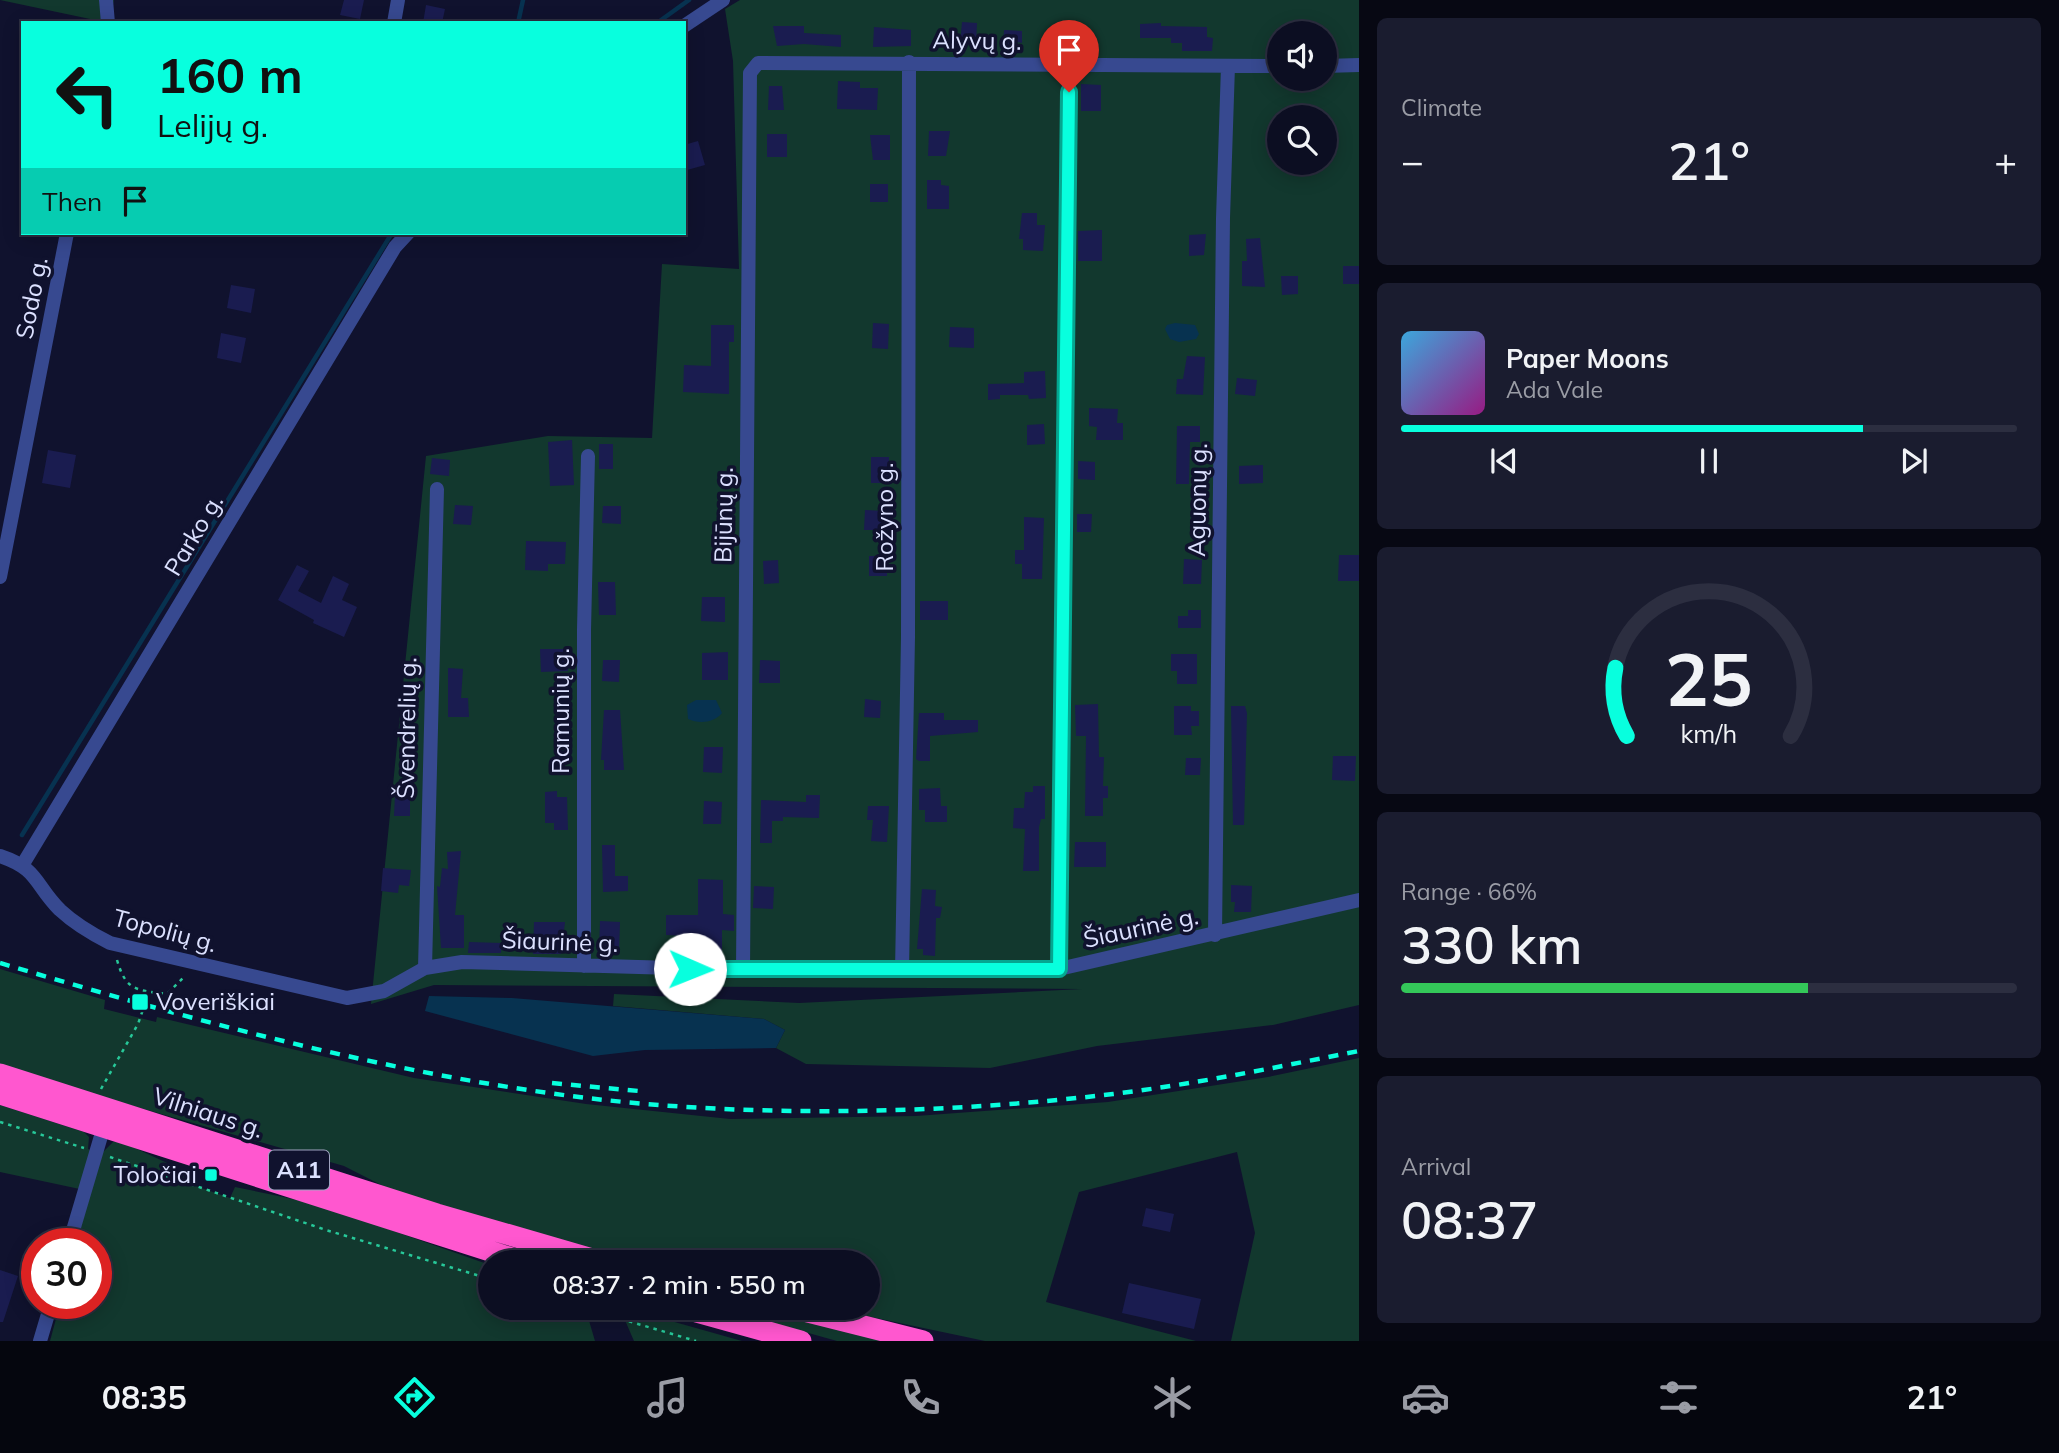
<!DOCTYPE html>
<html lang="en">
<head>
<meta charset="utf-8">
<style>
  :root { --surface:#0c0e22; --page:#1a1c2f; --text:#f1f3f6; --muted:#9a9ca5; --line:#2c2e40; --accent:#08ffde }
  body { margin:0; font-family:Mulish,sans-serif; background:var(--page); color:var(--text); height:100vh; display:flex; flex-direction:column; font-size:26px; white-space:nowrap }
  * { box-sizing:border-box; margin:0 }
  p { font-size:23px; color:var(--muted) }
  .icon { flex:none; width:38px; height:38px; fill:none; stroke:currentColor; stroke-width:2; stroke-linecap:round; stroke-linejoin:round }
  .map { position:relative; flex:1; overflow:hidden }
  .side { display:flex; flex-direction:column; gap:18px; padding:18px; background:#070813; width:700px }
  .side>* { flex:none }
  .banner { position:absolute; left:21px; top:21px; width:665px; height:214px; border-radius:0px; box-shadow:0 4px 18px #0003,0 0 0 2px var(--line); background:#08ffde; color:#111; overflow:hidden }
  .controls { position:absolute; left:1267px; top:21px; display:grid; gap:14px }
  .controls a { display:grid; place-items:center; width:70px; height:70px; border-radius:50%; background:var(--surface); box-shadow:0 4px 18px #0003,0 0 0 2px var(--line); font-size:35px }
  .speed { position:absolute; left:21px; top:1228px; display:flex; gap:14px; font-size:35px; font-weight:700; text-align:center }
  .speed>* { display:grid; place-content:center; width:91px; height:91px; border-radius:50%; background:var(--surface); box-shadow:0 4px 18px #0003,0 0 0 2px var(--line); line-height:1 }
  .speed .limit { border:10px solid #d22; background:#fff; color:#111 }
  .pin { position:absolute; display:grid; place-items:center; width:60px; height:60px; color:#fff; margin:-72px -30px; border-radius:50% 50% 50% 0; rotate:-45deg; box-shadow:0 0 7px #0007 }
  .pin .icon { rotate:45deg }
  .me { position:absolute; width:77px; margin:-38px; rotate:91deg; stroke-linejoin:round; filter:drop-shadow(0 0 5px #0008) }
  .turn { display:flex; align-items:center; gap:24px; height:147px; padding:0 21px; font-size:32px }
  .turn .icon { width:91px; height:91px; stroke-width:2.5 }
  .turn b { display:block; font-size:49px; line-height:60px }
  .then { display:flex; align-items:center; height:66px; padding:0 21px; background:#0003; gap:14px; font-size:26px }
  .big { font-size:52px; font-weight:600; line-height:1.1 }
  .side .tile { flex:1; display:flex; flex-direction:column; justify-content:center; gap:10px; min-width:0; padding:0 24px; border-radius:10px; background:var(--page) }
  .side .dial { align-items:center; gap:0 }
  .dial svg { height:182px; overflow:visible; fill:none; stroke:var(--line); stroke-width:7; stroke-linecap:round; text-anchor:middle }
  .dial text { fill:var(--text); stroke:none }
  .song { display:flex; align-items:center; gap:21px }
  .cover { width:84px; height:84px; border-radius:10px; background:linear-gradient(135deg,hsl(200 70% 55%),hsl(310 70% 35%)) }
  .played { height:7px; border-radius:4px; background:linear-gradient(90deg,var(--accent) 75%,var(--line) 75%) }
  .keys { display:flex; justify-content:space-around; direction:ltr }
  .heat { display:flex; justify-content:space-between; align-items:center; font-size:38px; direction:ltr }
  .charge { height:10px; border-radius:5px; background:linear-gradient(90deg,#34c759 66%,var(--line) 0) }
  .trip { position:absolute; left:478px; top:1250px; width:402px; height:70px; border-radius:35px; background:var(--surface); box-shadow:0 4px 18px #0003,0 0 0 2px var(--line); font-weight:600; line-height:70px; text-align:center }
  .dock { display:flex; height:112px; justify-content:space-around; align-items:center; background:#05060e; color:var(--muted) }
  .dock .icon { width:49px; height:49px }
  .dock .current { color:var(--accent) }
  .dock b { font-size:32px; color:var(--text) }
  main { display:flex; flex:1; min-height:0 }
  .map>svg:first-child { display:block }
  .green { fill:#12382e; fill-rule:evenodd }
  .water { fill:#073250 }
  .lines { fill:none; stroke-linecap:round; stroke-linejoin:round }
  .stream { stroke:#073250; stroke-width:4.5 }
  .building { fill:#1a1c50 }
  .path { stroke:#27c899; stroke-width:2.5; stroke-dasharray:3.5 5; stroke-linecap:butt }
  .street { stroke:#374990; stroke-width:14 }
  .highway { stroke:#ff57cf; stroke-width:21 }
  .rail { stroke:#08ffde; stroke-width:4.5; stroke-dasharray:10 9; stroke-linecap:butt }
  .route-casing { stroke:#05a690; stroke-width:18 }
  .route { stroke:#08ffde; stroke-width:12 }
  .poi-dot { fill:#08ffde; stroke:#10122e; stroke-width:2.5 }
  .labels { text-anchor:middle; stroke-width:7; stroke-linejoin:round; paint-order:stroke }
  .shield { fill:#10122e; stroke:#9fa3c0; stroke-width:2 }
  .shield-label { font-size:23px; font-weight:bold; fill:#dce1ff }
  .street-label { font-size:24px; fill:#dce1ff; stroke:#10122e }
  .poi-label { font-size:24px; fill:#dce1ff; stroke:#10122e; text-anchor:start }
</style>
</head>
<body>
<main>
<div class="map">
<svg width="1359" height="1341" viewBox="0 0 1359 1341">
  <rect width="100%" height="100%" fill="#10122e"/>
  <path class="green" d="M0,0H114L109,23Z
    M740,0H1359V1005L1273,1025L1097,1046L990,1068L806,1064L776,1048L785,1030L764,1019L613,1006L614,994L799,1003L1082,989L434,985L371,1004L426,456L548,436L652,438L662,264L739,269L733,61L725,9ZM1279,33H1325V79H1279ZM1279,117H1325V163H1279Z
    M0,969L105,1000L104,1009L156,1022L157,1017L414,1078L586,1104L730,1119L916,1116L1108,1102L1268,1077L1359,1058V1341H1231L1255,1233L1237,1152L1079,1192L1046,1302L1196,1341H985L824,1307H868V1262H631L395,1192L344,1166L0,1068Z
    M0,1105L84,1132L89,1137L88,1149L101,1154L113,1142H122L193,1175L190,1184L230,1198L235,1187L317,1204L490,1265V1307H585L595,1341H50L60,1304H96V1244H75L89,1191L0,1172Z
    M716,1307H754L891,1341H837Z
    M625,1308L742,1341H634L621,1311Z"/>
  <path class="water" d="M1175,323L1195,325L1199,334L1196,339L1179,342L1170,339L1165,329L1167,325Z
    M696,700H716L722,713C714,723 699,724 688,719L687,705Z
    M429,996L512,998L764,1019L785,1030L776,1048L645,1050L593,1056L425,1011Z"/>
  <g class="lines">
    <path class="stream" d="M518,23L523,0
      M657,23L689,0
      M22,835L392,233"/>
  </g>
  <path class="building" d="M344,0H364L360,19L340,15Z
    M426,5L445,9L442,23H423Z
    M962,22L977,23L976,45L960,44Z
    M1161,23V26L1207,27V37L1213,38L1212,51H1182V43H1171V38H1140V24Z
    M773,26H804V33L841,35V47L804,44L777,46Z
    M874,27L911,30V46L873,47Z
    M1051,28H1076V42H1051Z
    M1004,30L1022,31V43L1017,42V47L1003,46Z
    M838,81L860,82V88H878L877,110L837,109Z
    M1081,84L1101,85V111H1081Z
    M769,86H782L784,110H768Z
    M929,131H950L946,156H928Z
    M767,134H787V157H767Z
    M870,135H890V160H873Z
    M698,141L705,165L687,170L684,145Z
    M927,180H941V185L949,186V209H927Z
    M870,184H888V202H870Z
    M1022,213H1037V225H1045L1043,251L1023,250V239H1019Z
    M1102,230V261H1078V231Z
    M1206,234L1204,255L1189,256V235Z
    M1260,238L1265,287L1242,286V261H1247L1246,239Z
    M1343,266H1359V284H1343Z
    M1281,276H1298V294L1282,295Z
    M231,285L255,289L251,313L227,308Z
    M873,323L889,324L888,349L872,348Z
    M711,325H734V342H729V394L683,392L684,365L711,366Z
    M950,327L974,328V348L949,347Z
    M221,333L246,338L241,363L217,358Z
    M1187,356L1205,357L1203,395L1176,394L1177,379H1183Z
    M1045,371L1046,398L1029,399L1028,395H1000V399L988,400V384L1024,383V372Z
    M1237,378L1257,380L1255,396L1235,394Z
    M1089,408L1118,409L1117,423H1123V440H1096L1097,427L1089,426Z
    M1044,424L1045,444L1027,445V425Z
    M1177,426H1200V442H1190L1189,484H1176Z
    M572,440L574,485L550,486L548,442Z
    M599,444H613V469H599Z
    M48,450L76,455L70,488L42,483Z
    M871,457H889V478H882V483H871Z
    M432,458L450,460L449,476L430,474Z
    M1078,461L1095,462V480L1078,479Z
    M1263,465V483L1239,484V466Z
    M455,505L473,506L471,525L453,524Z
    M603,506H621V524L602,523Z
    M865,510L886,511L885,530H864Z
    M1077,514H1092L1091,532H1077Z
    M1024,517L1044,518L1042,579H1022V564H1015V550H1024Z
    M526,541L566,542L565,564H548V571L525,570Z
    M1339,555H1359V581H1338Z
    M869,556H887V576H869Z
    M1184,559L1202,560L1201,584H1183Z
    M778,560L779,583L764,584L763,561Z
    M297,565L309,571L298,591L321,603L333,576L349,584L342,600L357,607L344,637L313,623L314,620L278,600Z
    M598,582H615L616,615H599Z
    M702,597H725V622L701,621Z
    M920,601H948V620H920Z
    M1188,610H1201V628H1178V616H1188Z
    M540,649H567L568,671L541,672Z
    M728,652V680H702V653Z
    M1171,654H1197V684H1177V671H1171Z
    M603,660H620L619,682L602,681Z
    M760,660L780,661V683H759Z
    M448,668L463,669L461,698H468L469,717H448Z
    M865,699L881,701L880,718L864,717Z
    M1098,704L1099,757H1104L1103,786H1108V798H1103V816H1085L1086,736H1076L1075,705Z
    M1174,706H1191V711H1199V726H1191L1192,735H1174Z
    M1231,706H1245L1247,713L1244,825H1233Z
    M604,710H620L624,770H604V760H601Z
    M919,713H944V720H978V732L930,736V761H919L916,759Z
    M704,747H723L722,773L703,772Z
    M1333,756H1356L1355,781L1332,780Z
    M1186,758H1201L1200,775H1185Z
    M1033,786H1045V819H1041L1039,827V871H1023L1025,829L1013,828L1014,808H1024L1025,792H1033Z
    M940,788L941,806H947V822H925V810H919V789Z
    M557,791V797H567L568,830H554V823H545V792Z
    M395,794H410V816H394Z
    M806,795H820L819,818L783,817V821H772V843H760L761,800L806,802Z
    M704,801L722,802L721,824H703Z
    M868,806H889L887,842L871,841L873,820H867Z
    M1075,842H1106V867H1074Z
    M602,845H615V876H628V891L603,892Z
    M461,851L455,915H464V948H441L437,886L440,887L442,868L448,869L447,852Z
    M383,868L411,870L409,886L399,885L398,893L381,891Z
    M698,879L723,880V914L734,915V931L722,930V956L686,955V936L666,935V915H698Z
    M1231,885L1252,886L1251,912H1234L1235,902H1231Z
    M754,886L774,887L773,909L753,908Z
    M922,889L936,890L935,906L942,907L940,918H936L935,956L923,955V949H917Z
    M600,921L620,922L619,951L599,950Z
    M534,922H565L561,954H533Z
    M469,942L502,943L501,953H468Z
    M1146,1208L1174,1214L1170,1232L1142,1226Z
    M0,1270L18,1276L3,1322H0Z
    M1129,1283L1201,1299L1194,1329L1122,1313Z"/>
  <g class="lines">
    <path class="path" d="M117,960C126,991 136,990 167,994L185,976
      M101,1089L138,1024L149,992
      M0,1122L84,1148
      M110,1157L326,1230L490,1279
      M580,1307L696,1341"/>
    <path class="street" d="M106,0L108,23
      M394,23L398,0
      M684,26L723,0
      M1325,66L1359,65
      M0,577L67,233
      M0,856C39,869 34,884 60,910C75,924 92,934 110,943L347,998L384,991L425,968L462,962L743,970L1059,969L1359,900
      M23,864L395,247L408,233
      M1215,935L1223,218L1228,66
      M584,966V630L588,456
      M425,968L437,489
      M1059,969L1069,65
      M743,970L750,73L758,63L1279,66
      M902,971L908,637L909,62
      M69,1244L104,1126
      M40,1341L51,1304"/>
    <path class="highway" d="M0,1074L437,1214L603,1262
      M0,1094L524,1262
      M678,1307L801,1341
      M788,1307L923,1341"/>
    <path class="rail" d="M0,963C192,1020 388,1074 587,1098C756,1118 945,1114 1113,1094C1196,1084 1277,1067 1359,1051
      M552,1083L639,1091"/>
  </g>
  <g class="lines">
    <defs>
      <path id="route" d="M690,969H1059L1069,92"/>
    </defs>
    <use href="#route" class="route-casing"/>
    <use href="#route" class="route"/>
  </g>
  <g class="poi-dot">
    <rect x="131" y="993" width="18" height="18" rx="3.5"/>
    <rect x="204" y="1168" width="14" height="14" rx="3.5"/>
  </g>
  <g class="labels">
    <rect class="shield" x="269" y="1150.5" width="60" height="39" rx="5"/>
    <g class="shield-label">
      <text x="299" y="1178">A11</text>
    </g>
    <g class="street-label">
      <text transform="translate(977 41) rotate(1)" y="8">Alyvų g.</text>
      <text transform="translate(32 298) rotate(-79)" y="8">Sodo g.</text>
      <text transform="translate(1198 500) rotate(-89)" y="8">Aguonų g.</text>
      <text transform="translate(724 515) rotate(-89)" y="8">Bijūnų g.</text>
      <text transform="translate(885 517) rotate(-90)" y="8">Rožyno g.</text>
      <text transform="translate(194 535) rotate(-59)" y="8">Parko g.</text>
      <text transform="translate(561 711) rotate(-90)" y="8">Ramunių g.</text>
      <text transform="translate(407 728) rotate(-89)" y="8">Švendrelių g.</text>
      <text transform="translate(1141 928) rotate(-12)" y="8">Šiaurinė g.</text>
      <text transform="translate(165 931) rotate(15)" y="8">Topolių g.</text>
      <text transform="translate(560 942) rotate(2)" y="8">Šiaurinė g.</text>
      <text transform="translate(208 1113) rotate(18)" y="8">Vilniaus g.</text>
    </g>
    <g class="poi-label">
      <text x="156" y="1010">Voveriškiai</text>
      <text x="197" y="1183" text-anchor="end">Toločiai</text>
    </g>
  </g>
</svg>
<div class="controls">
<a><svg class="icon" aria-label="sound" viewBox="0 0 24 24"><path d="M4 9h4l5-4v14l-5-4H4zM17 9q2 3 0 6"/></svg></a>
<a><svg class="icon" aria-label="search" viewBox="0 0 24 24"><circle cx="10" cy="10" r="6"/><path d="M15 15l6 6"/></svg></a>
</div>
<div class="speed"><div class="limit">30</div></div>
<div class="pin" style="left:1069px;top:92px;background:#d93025"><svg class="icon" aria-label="arrive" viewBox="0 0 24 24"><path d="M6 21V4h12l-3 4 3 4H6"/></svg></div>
<svg class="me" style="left:690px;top:969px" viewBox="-20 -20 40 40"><circle r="19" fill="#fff"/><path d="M0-13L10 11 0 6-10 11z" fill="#08ffde"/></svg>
<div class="trip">08:37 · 2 min · 550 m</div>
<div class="banner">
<div class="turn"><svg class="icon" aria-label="left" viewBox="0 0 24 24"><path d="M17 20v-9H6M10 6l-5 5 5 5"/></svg><div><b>160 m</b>Lelijų g.</div></div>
<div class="then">Then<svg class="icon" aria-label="arrive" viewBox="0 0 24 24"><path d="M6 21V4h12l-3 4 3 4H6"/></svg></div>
</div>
</div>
<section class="side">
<div class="tile"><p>Climate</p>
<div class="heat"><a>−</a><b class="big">21°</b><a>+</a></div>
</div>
<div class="tile">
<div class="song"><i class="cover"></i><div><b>Paper Moons</b><p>Ada Vale</p></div></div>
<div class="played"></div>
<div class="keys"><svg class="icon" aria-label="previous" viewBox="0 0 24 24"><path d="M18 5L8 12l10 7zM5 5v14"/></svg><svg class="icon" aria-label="pause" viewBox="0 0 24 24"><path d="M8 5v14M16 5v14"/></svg><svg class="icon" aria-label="next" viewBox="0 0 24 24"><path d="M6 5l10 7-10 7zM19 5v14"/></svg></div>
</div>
<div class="tile dial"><svg viewBox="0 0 100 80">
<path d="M14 69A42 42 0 1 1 86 69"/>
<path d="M14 69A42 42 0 0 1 9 39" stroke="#08ffde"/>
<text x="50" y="56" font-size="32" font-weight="700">25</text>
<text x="50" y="72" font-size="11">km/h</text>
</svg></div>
<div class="tile"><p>Range · 66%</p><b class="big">330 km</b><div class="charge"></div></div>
<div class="tile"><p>Arrival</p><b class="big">08:37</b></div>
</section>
</main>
<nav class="dock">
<b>08:35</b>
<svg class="icon current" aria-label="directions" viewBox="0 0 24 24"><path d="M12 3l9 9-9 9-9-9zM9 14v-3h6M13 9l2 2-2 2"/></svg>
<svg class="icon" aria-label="music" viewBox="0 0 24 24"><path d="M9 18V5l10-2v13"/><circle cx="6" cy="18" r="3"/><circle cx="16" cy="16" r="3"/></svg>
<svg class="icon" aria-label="phone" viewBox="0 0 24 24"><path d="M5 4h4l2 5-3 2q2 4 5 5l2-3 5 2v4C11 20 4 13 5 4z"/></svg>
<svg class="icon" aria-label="climate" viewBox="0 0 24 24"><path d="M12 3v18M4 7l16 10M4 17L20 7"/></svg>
<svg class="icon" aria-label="car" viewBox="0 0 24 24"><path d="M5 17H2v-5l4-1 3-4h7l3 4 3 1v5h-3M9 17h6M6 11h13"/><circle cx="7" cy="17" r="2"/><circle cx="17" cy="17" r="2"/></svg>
<svg class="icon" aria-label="filters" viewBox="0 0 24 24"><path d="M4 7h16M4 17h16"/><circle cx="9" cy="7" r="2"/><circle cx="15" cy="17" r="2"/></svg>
<b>21°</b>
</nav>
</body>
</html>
